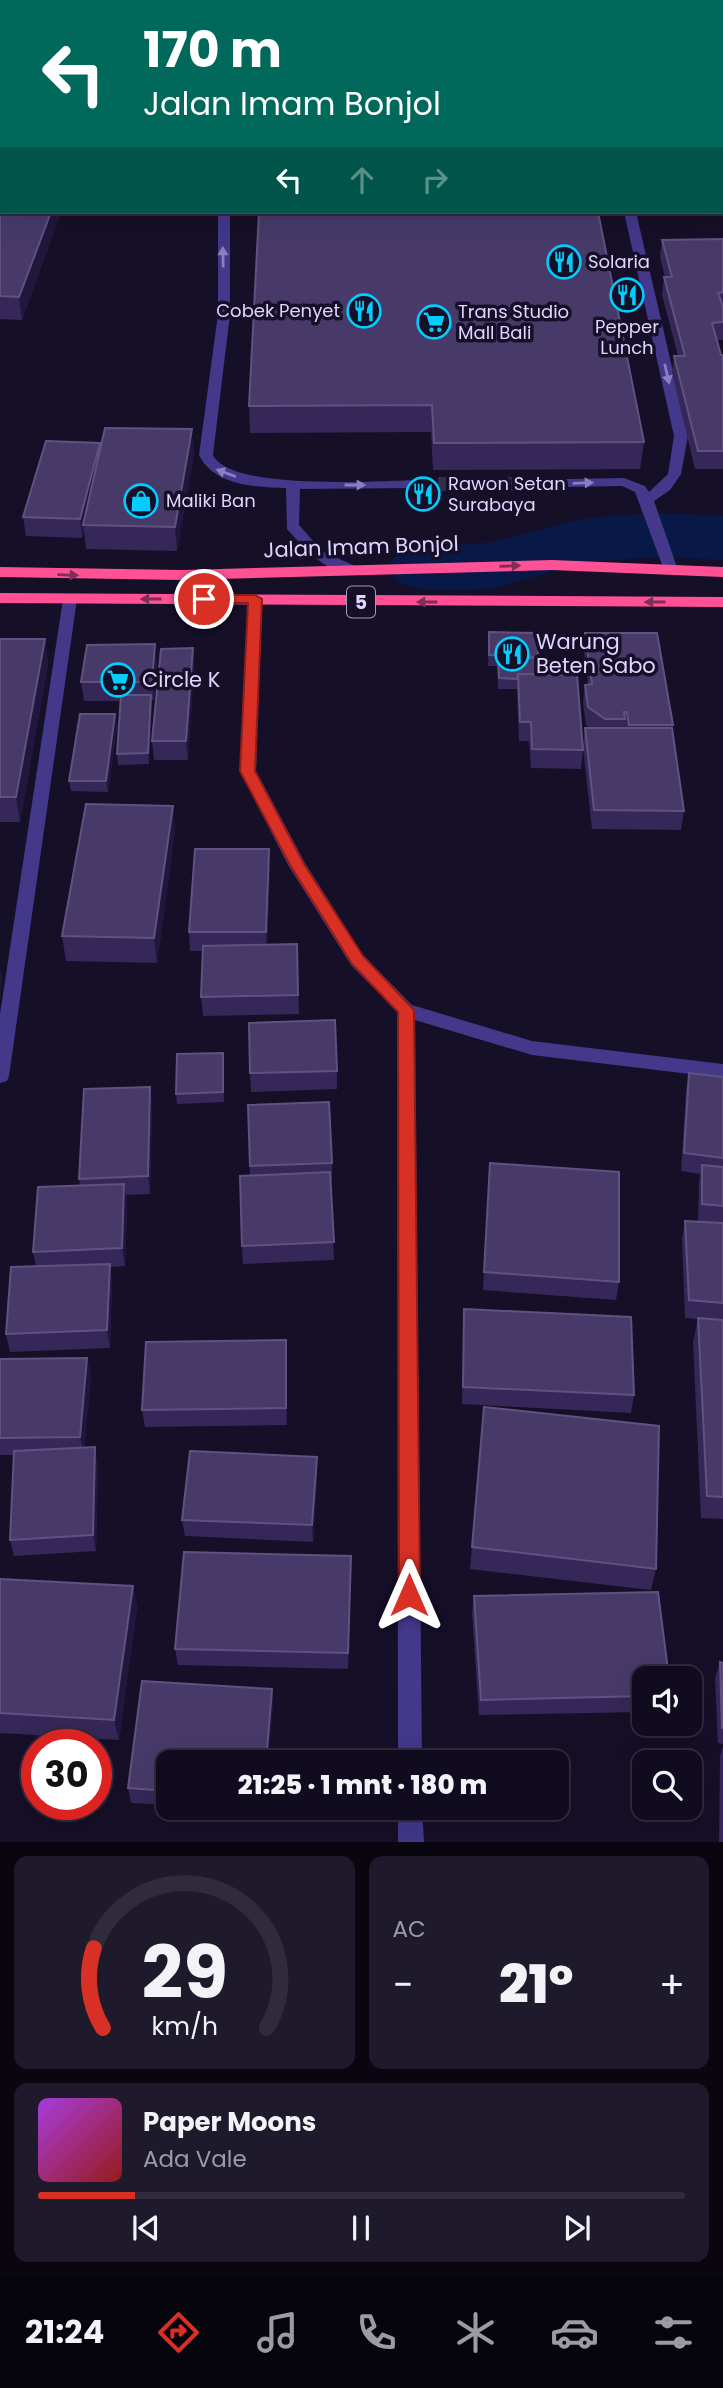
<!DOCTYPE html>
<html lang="id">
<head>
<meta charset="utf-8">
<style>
  :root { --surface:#100b1e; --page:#1e192b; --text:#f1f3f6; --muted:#9c9ba4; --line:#302b3c; --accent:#d93025 }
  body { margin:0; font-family:Poppins,sans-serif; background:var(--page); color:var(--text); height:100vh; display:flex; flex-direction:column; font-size:26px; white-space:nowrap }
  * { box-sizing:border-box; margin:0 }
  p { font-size:23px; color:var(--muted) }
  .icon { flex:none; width:38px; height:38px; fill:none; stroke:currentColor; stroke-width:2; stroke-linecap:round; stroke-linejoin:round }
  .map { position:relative; height:1842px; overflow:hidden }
  .side { display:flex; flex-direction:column; gap:14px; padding:14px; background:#090610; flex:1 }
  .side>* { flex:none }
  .guide { position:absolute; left:0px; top:0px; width:724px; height:214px; box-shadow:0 7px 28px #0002,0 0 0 2px var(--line); background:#00695c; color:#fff; overflow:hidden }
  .fabs { position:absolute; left:632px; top:1666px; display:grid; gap:14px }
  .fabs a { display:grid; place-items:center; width:70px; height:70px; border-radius:14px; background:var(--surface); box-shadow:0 7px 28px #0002,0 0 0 2px var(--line); font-size:35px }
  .speed { position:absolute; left:21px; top:1729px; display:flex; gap:14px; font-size:35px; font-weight:700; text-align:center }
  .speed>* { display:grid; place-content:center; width:91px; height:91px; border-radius:50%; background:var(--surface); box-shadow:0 7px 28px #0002,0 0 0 2px var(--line); line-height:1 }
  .speed .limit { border:10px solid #d22; background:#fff; color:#111 }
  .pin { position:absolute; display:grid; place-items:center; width:60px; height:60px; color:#fff; margin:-30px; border:4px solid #fff; border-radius:50%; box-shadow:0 2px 7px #0007 }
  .me { position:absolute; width:77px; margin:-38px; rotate:0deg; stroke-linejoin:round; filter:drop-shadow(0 0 5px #0008) }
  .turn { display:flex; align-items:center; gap:24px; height:147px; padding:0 28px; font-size:32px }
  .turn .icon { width:91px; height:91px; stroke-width:2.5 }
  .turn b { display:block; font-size:49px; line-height:60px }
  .lanes { display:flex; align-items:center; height:66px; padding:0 28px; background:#0003; justify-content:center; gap:35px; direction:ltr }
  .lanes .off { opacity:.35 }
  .big { font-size:52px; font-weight:800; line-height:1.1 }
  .side .widget { flex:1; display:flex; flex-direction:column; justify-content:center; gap:10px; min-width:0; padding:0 24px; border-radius:14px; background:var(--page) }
  .side .dial { align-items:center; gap:0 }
  .dial svg { height:182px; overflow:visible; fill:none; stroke:var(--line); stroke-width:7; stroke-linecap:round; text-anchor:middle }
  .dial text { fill:var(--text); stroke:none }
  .song { display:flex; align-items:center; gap:21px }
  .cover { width:84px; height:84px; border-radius:10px; background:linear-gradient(135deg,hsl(280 70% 55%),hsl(0 70% 35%)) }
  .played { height:7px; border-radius:4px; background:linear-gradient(90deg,var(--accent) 15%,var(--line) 15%) }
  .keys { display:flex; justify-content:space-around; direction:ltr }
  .heat { display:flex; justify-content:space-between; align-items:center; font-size:38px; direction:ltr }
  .side .tiles { flex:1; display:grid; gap:14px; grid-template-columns:1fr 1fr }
  .widget:last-child { grid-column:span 2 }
  .trip { position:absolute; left:156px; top:1750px; width:413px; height:70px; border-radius:14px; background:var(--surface); box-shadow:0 7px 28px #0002,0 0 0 2px var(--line); font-weight:800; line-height:70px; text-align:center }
  .tabs { display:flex; height:112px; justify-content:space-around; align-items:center; background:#06040c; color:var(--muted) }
  .tabs .icon { width:49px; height:49px }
  .tabs .selected { color:var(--accent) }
  .tabs b { font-size:32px; color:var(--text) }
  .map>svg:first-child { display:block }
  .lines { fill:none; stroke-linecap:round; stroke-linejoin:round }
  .river { fill:#081948; fill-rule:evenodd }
  .minor-tunnel { stroke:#342d48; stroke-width:14; stroke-dasharray:14 7; stroke-linecap:butt }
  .minor { fill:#433889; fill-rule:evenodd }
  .highway { fill:#ff5194; fill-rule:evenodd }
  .wall { fill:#352757 }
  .shaded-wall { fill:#21163c }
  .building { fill:#473a69; stroke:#5f5280; stroke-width:2 }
  .oneway { fill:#897fbe }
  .oneway2 { fill:#7f2d59 }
  .route { fill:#d93025; stroke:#8d1f18; stroke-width:2 }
  .labels { text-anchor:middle; stroke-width:7; stroke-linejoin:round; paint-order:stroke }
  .far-poi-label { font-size:18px; fill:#dfd6ff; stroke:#160f28; text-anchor:start }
  .shield { fill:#160f28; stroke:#a39abe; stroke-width:2 }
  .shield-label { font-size:19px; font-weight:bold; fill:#dfd6ff }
  .street-label { font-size:21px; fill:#dfd6ff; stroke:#160f28 }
  .poi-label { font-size:21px; fill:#dfd6ff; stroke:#160f28; text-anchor:start }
</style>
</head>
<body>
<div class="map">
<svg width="723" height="1842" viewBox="0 0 723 1842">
  <rect width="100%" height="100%" fill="#160f28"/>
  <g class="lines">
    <path class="river" d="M657,513L723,516V560L657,557L588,562L489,589L426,590L399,583L388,567L399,551L426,544L487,543L585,518Z"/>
    <path class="minor-tunnel" d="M417,484H515"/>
    <path class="minor" d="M256,0H266L255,2Z
      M711,0H721L722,2H712Z
      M218,212H230V314L213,455C230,491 378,481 417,480L424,484L417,488L300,489L299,525L322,551L355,566V572C330,578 302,546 287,529L286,488C256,487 214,486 199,455L218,314Z
      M624,212H636L688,436L681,474L670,490L654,501L678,570L671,574L664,570L635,492L622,486L515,488L508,484L515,480L624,478L645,486L649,492L668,474L674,436Z
      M70,594L77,599L9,1076L7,1081L0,1083V1014L63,599Z
      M255,594L262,599L256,771L305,863L363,955L412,1005L532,1041L723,1064V1078L532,1055L415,1020L422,1762H398L397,1012L351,965L288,865L240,771L248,599Z
      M398,1808H422L424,1842H398Z"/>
    <path class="highway" d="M552,560L723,567V577L552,570L182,580L0,577V567L182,570Z
      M0,593L723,597V607L0,603Z"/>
  </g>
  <path class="wall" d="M0,0H139L138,2H2L61,212L22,320L0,319Z
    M140,0H181V2H140Z
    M259,212L644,442L640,469L433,470L431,432L250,433L249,406Z
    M723,239V340H717L721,355H723V469H695L672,373L674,356H678L662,295L664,277H665L660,257L662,240Z
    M100,443L101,449L194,453L177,551L86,549L84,531L82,538L26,536L23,517Z
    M489,632L537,633L538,658L583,750L581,769L531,768L529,741H519L517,689H498L497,666H488Z
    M585,633L673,725L672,730L684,811L681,830L592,829L583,747L585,728H590L586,725L583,703L585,685L588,684L584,652Z
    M0,639H45L48,664L20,822H0Z
    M193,648L194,667L188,760H154L152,741Z
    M157,662L154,700H152L149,764L118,765L117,754L121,701H84L81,682Z
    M115,714L117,725L108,792L71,791L69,781Z
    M175,831L157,963L66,961L62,936Z
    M270,868L267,945L297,944L299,1014L203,1016L201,997L203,951H190L189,932Z
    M223,1053L224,1102L177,1104L176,1094Z
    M337,1071V1089L251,1092L250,1073Z
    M689,1073L723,1077V1519L701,1518L693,1342L698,1319L685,1318L682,1239L685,1221L698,1222L699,1183L700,1174L681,1171L686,1092Z
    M150,1087L152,1105L150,1194L126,1195L127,1202L125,1266L110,1267L112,1282L110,1348L10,1352L6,1334L36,1267L33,1252L80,1185L79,1179Z
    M248,1105L332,1163V1182H330L334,1260L243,1264L242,1246L250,1175Z
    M490,1163L619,1282L616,1300L483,1290Z
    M464,1309L634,1395L631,1413L462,1404Z
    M87,1358L91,1376L84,1447L98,1464L96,1551L14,1556L10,1540L14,1455H0V1359Z
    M287,1358V1425L145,1427L142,1410Z
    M484,1407L656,1569L651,1590L470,1569Z
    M317,1457V1474L313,1542L185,1536L182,1520Z
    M351,1556L348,1669L178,1665L175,1649Z
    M0,1579L133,1586L137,1607L119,1740L0,1733Z
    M474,1596L644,1678V1712L479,1715L472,1612Z
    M720,1662L723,1663V1744L718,1743L715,1678Z
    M142,1681L272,1689L273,1704L268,1762H168V1805L131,1803L128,1788Z
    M723,1747V1842H719L720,1756Z
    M202,1808H265L264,1812Z"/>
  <path class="shaded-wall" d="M51,212H61L22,320L19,297Z
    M192,429L194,453L177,551L175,527Z
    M100,443L102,461L83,525L84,531L82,538L80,519Z
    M45,639L48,664L20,822L16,797Z
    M155,644L157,662L154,700L152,682Z
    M193,648L194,667L188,760L186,741Z
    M151,695L152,705L149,764L148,753Z
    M115,714L117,725L108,792L106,781Z
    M173,806L175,831L157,963L154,938Z
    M269,849L270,868L267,951L266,932Z
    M0,969L2,978L0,1001Z
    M150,1087L152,1105L150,1194L148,1176Z
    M124,1184L127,1202L125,1266L122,1248Z
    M110,1264L112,1282L110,1348L107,1330Z
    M286,1340L287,1358V1425L286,1408Z
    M87,1358L91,1376L84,1455L80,1437Z
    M95,1447L98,1464L96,1551L93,1535Z
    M317,1457V1474L313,1542L312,1525Z
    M133,1586L137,1607L119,1740L114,1720Z
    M272,1689L273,1704L268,1762H266Z"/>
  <path class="building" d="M0,0H130L129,2H2V80L0,83Z
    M269,0H703V2H269Z
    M2,88V212H51L19,297L0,296V92Z
    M259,212H598L644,442L434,443L432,405L249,406Z
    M723,239V292L718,293L723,307V322L712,323L721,355H723V451H698L674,356H685L664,277H672L662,240Z
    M105,428L192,429L175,527L83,525Z
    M46,441L100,443L80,519L23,517Z
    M489,632L537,633L538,657L489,655Z
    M585,633H657L673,725H629L627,712H624L625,719H605L588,707L585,685L592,684Z
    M0,639H45L16,797H0Z
    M155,644L152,682H81L87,645Z
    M193,648L186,741H152L161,649Z
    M498,658H544L545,674H518L517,679L499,678Z
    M518,674L577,675L583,750L532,749L531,722H520Z
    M121,695H151L148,753L117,754Z
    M80,714H115L106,781H69Z
    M585,728H672L684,811L594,810Z
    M86,804L173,806L154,938L62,936Z
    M195,849H269L266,932H189Z
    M297,944L298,995L201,997L203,946Z
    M335,1020L337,1071L250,1073L249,1023Z
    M223,1053V1092L176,1094L177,1054Z
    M689,1073L723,1077V1158L684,1153Z
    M150,1087L148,1176L79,1179L84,1089Z
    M329,1102L332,1163L250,1166L248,1105Z
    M490,1163L619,1172V1282L484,1272Z
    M702,1165L723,1167V1206L702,1204Z
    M330,1172L334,1242L242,1246L240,1176Z
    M124,1184L122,1248L33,1252L38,1187Z
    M685,1221L723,1223V1303L689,1300Z
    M110,1264L107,1330L6,1334L11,1267Z
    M464,1309L631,1317L634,1395L463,1387Z
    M698,1318L723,1320V1497L707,1496Z
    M286,1340V1408L142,1410L146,1342Z
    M87,1358L80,1437L0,1438V1359Z
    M484,1407L659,1426L656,1569L472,1547Z
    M95,1447L93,1535L10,1540L14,1451Z
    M190,1451L317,1457L312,1525L182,1520Z
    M184,1552L351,1556L348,1653L175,1649Z
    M0,1579L133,1586L114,1720L0,1713Z
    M658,1592L669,1678H644V1696L481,1700L474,1596Z
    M720,1662L723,1663V1728H722Z
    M142,1681L272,1689L266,1762H168V1791L128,1788Z"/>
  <defs><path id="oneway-solid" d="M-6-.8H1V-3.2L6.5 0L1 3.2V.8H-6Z" transform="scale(1.75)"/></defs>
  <g class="oneway">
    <use href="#oneway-solid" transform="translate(223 257) rotate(-91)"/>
    <use href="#oneway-solid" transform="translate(667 374) rotate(77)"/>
    <use href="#oneway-solid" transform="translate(226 473) rotate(-160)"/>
    <use href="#oneway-solid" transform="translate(583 483) rotate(-2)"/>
    <use href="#oneway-solid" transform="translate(355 485)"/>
  </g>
  <g class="oneway2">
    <use href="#oneway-solid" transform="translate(510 566) rotate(-2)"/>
    <use href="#oneway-solid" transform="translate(68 575) rotate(2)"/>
    <use href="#oneway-solid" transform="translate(151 599) rotate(180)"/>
    <use href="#oneway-solid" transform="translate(427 602) rotate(-180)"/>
    <use href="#oneway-solid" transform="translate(655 602) rotate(-180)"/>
  </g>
  <path class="route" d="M255,595L262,599L255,771L304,864L363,956L414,1010L420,1595L417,1602L409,1605L402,1602L399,1595L398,1012L352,964L290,865L240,771L248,603H204L197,599L204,595Z"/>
  <defs>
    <symbol id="restaurant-ring" viewBox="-11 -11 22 22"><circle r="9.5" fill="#160f28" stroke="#02cdff" stroke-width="1.5"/><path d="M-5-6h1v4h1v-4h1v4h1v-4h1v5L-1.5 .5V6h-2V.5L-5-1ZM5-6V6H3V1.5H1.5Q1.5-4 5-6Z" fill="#02cdff"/></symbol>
    <symbol id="supermarket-ring" viewBox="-11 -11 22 22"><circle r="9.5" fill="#160f28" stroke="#02cdff" stroke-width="1.5"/><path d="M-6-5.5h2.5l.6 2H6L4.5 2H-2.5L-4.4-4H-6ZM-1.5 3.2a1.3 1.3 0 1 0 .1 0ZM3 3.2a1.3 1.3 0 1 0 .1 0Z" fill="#02cdff"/></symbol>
    <symbol id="shop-ring" viewBox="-11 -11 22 22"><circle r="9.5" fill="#160f28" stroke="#02cdff" stroke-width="1.5"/><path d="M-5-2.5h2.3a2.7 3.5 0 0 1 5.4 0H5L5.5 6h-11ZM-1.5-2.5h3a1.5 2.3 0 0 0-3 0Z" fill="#02cdff"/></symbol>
  </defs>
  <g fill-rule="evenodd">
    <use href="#restaurant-ring" x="545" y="243" width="38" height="38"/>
    <use href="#restaurant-ring" x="608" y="276" width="38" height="38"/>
    <use href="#restaurant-ring" x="345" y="292" width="38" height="38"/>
    <use href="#supermarket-ring" x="415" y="303" width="38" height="38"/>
    <use href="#restaurant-ring" x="404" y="475" width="38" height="38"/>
    <use href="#shop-ring" x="122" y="482" width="38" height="38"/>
    <use href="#restaurant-ring" x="493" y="635" width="38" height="38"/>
    <use href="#supermarket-ring" x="99" y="661" width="38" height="38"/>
  </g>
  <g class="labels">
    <g class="far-poi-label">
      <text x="588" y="268">Solaria</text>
      <text x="340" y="317" text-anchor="end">Cobek Penyet</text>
      <text x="458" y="318">Trans Studio<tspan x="458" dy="21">Mall Bali</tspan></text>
      <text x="627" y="333" text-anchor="middle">Pepper<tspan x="627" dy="21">Lunch</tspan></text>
      <text x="448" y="490">Rawon Setan<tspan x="448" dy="21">Surabaya</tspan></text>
      <text x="166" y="507">Maliki Ban</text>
    </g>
    <rect class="shield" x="347" y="586.5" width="28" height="31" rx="5"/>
    <g class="shield-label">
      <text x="361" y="609">5</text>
    </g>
    <g class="street-label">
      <text transform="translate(361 547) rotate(-2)" y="7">Jalan Imam Bonjol</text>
    </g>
    <g class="poi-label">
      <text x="536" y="649">Warung<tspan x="536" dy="24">Beten Sabo</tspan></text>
      <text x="142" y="687">Circle K</text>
    </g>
  </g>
</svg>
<div class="fabs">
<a><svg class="icon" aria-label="sound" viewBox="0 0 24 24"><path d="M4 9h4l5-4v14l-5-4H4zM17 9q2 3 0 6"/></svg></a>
<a><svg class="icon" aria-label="search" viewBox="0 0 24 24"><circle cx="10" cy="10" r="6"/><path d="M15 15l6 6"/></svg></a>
</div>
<div class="speed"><div class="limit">30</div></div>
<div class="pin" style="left:204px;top:599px;background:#d93025"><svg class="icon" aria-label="arrive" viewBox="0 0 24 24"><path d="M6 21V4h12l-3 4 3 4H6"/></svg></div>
<svg class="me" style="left:409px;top:1595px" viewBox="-20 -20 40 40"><path d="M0-17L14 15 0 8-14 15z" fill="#d93025" stroke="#fff" stroke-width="4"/></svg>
<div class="trip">21:25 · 1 mnt · 180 m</div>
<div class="guide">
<div class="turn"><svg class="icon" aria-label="left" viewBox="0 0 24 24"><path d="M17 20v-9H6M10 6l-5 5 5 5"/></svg><div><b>170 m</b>Jalan Imam Bonjol</div></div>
<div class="lanes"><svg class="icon" aria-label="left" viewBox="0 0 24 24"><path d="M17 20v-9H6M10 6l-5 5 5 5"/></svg><svg class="icon off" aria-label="ahead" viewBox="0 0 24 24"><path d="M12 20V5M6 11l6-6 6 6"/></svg><svg class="icon off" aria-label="right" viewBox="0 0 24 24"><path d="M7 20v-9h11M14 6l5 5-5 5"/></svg></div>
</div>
</div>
<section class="side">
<div class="tiles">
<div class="widget dial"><svg viewBox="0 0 100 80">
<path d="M14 69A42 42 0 1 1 86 69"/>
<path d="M14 69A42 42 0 0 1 10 34" stroke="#d93025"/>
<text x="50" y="56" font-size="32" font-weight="700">29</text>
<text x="50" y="72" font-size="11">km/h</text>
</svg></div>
<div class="widget"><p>AC</p>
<div class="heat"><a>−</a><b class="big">21°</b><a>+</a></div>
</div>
<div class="widget">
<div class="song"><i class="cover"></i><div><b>Paper Moons</b><p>Ada Vale</p></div></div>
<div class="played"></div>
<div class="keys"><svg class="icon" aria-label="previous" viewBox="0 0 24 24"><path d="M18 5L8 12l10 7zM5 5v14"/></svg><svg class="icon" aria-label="pause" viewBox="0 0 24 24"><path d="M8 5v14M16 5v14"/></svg><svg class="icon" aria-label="next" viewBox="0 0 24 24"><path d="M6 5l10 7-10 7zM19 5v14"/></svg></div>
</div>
</div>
</section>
<nav class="tabs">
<b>21:24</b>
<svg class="icon selected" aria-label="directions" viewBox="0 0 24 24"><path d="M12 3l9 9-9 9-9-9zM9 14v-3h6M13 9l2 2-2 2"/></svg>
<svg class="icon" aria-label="music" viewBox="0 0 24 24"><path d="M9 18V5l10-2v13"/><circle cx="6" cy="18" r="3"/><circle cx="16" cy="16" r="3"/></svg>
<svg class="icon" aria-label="phone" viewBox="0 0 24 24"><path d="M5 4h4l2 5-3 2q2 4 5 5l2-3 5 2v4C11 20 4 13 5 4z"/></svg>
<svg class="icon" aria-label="climate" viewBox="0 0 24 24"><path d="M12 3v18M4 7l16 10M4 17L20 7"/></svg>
<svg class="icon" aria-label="car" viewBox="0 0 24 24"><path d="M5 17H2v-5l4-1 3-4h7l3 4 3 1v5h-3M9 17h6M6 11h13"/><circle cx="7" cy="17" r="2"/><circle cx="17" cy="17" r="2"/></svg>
<svg class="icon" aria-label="filters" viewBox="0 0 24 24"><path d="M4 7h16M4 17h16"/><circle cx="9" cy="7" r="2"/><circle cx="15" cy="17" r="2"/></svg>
</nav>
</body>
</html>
